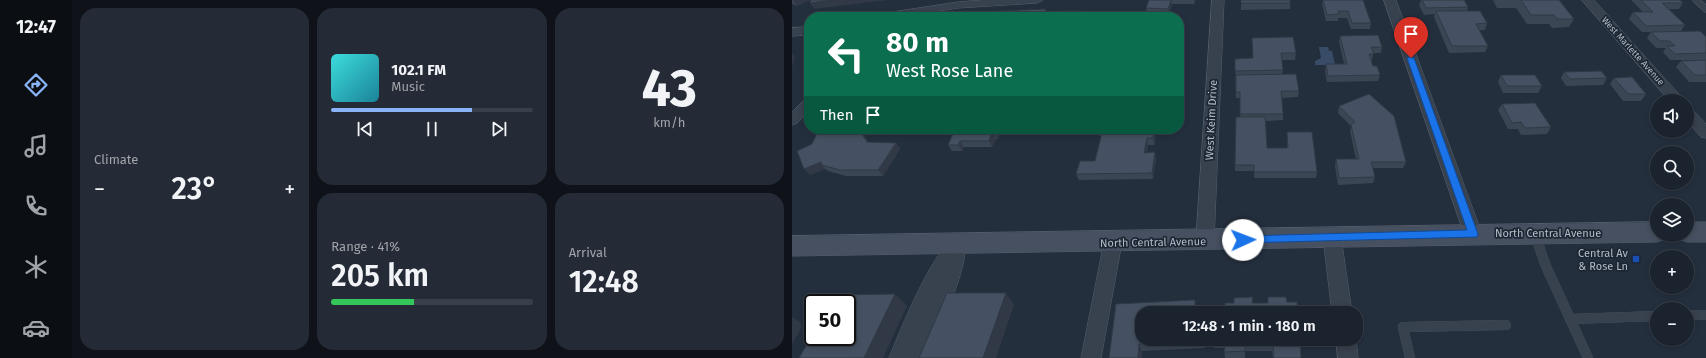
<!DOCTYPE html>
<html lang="en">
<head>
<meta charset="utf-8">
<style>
  :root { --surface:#1b232e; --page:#242b36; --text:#f1f3f6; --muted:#a0a4aa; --line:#39404a; --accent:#8ab4f8 }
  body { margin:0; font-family:"Fira Sans",sans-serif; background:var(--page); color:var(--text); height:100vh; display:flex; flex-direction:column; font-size:15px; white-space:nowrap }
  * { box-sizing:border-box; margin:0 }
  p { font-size:13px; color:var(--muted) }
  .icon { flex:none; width:22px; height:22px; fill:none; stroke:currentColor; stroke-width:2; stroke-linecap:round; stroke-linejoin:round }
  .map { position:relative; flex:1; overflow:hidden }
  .drawer { display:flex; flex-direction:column; gap:8px; padding:8px; background:#0f1319; width:720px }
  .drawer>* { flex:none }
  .banner { position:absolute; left:12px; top:12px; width:380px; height:122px; border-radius:16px; box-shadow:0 2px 6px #0003,0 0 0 1px var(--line); background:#0b6e4f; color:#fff; overflow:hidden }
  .controls { position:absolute; left:858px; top:94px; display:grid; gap:8px }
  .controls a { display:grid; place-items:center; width:44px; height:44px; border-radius:50%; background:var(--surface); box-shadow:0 2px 6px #0003,0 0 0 1px var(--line); font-size:20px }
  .speed { position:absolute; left:12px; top:294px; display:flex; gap:8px; font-size:20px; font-weight:700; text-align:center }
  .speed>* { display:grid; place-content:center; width:52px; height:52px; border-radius:50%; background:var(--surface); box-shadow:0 2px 6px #0003,0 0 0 1px var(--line); line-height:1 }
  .speed .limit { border:2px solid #111; border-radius:6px; background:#fff; color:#111 }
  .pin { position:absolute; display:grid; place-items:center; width:34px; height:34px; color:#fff; margin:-41px -17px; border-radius:50% 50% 50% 0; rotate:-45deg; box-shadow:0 0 4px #0007 }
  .pin .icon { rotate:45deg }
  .me { position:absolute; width:44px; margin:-22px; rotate:88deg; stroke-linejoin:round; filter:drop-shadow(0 0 3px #0008) }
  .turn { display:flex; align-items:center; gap:14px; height:84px; padding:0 16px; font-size:18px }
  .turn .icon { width:52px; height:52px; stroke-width:2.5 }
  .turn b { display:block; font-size:28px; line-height:34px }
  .then { display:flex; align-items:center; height:38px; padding:0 16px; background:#0003; gap:8px; font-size:15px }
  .big { font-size:30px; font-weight:600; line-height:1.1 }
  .drawer .tile { flex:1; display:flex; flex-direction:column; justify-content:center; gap:6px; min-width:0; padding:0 14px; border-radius:16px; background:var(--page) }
  .drawer .dial { align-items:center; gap:0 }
  .dial b { font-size:52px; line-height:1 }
  .song { display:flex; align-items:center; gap:12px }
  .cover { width:48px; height:48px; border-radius:6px; background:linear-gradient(135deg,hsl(180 70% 55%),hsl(190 70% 35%)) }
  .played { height:4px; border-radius:2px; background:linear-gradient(90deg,var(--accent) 70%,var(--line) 70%) }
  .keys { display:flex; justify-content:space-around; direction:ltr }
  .heat { display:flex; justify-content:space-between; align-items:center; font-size:22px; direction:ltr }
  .charge { height:6px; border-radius:3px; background:linear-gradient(90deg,#34c759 41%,var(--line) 0) }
  .drawer .tiles { flex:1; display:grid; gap:8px; grid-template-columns:repeat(3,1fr) }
  .tile:first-child { grid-row:span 2 }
  .trip { position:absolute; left:343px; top:306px; width:228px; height:40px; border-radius:16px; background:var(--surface); box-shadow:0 2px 6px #0003,0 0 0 1px var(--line); font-weight:600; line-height:40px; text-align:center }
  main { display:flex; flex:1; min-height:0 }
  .menu { display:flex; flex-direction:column; width:72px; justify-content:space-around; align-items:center; background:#0b0e12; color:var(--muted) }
  .menu .icon { width:28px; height:28px }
  .menu .on { color:var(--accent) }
  .menu b { font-size:18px; color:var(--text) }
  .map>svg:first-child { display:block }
  .water { fill:#394c67 }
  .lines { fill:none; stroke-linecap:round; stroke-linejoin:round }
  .lane-far1-casing { stroke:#565f6c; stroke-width:7 }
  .lane-casing { stroke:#565f6c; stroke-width:10 }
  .street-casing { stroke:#565f6c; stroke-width:1 }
  .secondary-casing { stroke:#565f6c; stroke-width:1 }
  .lane-far1 { stroke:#38414e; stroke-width:6 }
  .lane { stroke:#38414e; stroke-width:10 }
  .street { fill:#38414e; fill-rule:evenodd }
  .secondary { fill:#465061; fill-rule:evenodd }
  .wall { fill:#3b4654 }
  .shaded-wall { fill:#303945 }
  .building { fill:#455162; stroke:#303945 }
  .route { fill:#1a73e8; stroke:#114b97 }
  .transit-dot { fill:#1a4fb4; stroke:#1d2633; stroke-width:1.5 }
  .labels { text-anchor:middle; stroke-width:3.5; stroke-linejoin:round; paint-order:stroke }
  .far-street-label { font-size:9px; fill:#b4bcc9; stroke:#1d2633 }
  .street-label { font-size:11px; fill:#b4bcc9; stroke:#1d2633 }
  .poi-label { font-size:11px; fill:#b4bcc9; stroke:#1d2633; text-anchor:end }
</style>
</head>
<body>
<main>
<nav class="menu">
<b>12:47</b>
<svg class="icon on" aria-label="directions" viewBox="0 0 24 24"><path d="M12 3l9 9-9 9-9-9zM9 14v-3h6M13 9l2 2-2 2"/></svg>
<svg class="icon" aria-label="music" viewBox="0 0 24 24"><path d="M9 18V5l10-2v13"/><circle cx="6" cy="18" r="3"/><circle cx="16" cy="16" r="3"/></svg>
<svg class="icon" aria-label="phone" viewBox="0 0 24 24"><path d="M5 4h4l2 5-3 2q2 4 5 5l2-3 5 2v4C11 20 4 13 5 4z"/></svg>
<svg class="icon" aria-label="climate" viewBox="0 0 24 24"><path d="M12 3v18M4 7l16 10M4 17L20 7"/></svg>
<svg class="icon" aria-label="car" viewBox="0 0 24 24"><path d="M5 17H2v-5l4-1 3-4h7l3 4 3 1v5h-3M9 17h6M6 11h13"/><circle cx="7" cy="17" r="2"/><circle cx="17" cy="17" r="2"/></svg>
</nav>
<section class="drawer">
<div class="tiles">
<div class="tile"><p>Climate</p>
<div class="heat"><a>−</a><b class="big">23°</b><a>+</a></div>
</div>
<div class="tile">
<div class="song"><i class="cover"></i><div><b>102.1 FM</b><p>Music</p></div></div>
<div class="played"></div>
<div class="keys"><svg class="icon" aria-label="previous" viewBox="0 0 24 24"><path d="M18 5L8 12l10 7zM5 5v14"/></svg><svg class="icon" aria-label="pause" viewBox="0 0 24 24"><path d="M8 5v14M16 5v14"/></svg><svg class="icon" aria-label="next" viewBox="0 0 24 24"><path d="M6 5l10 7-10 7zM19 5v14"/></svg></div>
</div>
<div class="tile dial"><b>43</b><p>km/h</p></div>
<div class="tile"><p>Range · 41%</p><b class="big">205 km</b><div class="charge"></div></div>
<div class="tile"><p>Arrival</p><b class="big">12:48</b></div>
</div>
</section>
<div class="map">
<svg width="914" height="358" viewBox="0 0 914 358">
  <rect width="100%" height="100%" fill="#242f3e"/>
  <path class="water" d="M527,47H536L537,51H540L543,65H523V61L529,58Z"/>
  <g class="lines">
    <defs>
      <path id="lane-far1" d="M904,0L914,9"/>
      <path id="lane" d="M743,234L753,264L796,358
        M895,315H914
        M778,319L865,316
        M618,358L611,327L714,325"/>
      <path id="street" d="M192,0H251L245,3L166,8L110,17H81L87,14L166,2Z
        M420,0H432L422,241L419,246L413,248L407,246L404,241Z
        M592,0H604L690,234L687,239L681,241L675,239L672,234Z
        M790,0H802L893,101H878Z
        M17,27V35L0,36V28Z
        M17,98V111L5,123L0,125V112L12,100Z
        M895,107L900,109L914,124V138L909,137L895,121Z
        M540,230L546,232L549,237L560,313H540L531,237L534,232Z
        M321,235L327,237L330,242L309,358H289L312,242L315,237Z
        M165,237L171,239C182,260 144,334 134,358H97C107,333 142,245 165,237Z
        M544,339H564L566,358H546Z"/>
      <path id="secondary" d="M865,222V235H875L873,239L865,242L0,256V236Z
        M895,222H914V242H895L887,239L885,235H895Z"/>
    </defs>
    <use href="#lane-far1" class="lane-far1-casing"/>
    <use href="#lane" class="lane-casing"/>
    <use href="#street" class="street-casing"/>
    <use href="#secondary" class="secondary-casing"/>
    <use href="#lane-far1" class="lane-far1"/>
    <use href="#lane" class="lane"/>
    <use href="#street" class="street"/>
    <use href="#secondary" class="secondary"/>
  </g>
  <path class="wall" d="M0,0H18L5,6L0,4Z
    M357,0H403L402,4H380L377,15L355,14L354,8Z
    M449,0L498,3V9L449,10Z
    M531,0H571L579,23L578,29H559L555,18H546V21H534L530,4Z
    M629,0H672L676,7L675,11L695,23L693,30H687L696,46L693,52L657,53L642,17L643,14L632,15L627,5Z
    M701,0H767L782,19L777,27L760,28L757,24H735L724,8H705Z
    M839,0H888L891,3L887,9H877L893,25L889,31L914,36V60H878L871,52L874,48H864L855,38L859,32H850L837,19L841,12H851Z
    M548,36L590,47L589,53H581L580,61H579L581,66L588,75L586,81L535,82L533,71L534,64H552L547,42Z
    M460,38L504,53L503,60H489L491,70L490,74L507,91L506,97L490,98L491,114V120L474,121L475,148H495V132L525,172L524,178H462V171H443V165L448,117V98H444L443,59L461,58Z
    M914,60V82H897L884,67L889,61Z
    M387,63H390L391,70L390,84H387Z
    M772,72L815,78L811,85L774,86L769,78Z
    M709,75L750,86L746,93H711L706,82Z
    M822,78L854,94L849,101H831L818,84Z
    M710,104L759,127L755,134L729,135L726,129H716L706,110Z
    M547,106L614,162L611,168H581L583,177L581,183L546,185L543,166L544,159H564L558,131L559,126L546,113Z
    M210,129L206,139H204L200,147H172L170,151H160L156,145Z
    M305,129H359V130L364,137L362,145H356L355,153L364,159L361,179L287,180L284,174L303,161L309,136H307Z
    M70,131L76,142L104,143L108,149L91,176H54L36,171L33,169L18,175L20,144Z
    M403,300L404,308V313H350V339H413V348L350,351V358H317L324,304Z
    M508,339L509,358H481L480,351H453V358H433L432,348H422L421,341Z"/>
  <path class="shaded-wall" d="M1,0H18L5,6Z
    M40,0H96L22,9L18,3Z
    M379,0H380V4L377,15L376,9Z
    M254,9L256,16V17H251Z
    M0,53L3,57L0,67Z
    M390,63L391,70L390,84L389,77Z
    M67,129H71L70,131L80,149L75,142Z
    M204,129H210L206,139L202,132Z
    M362,130L364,137L362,145L361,138Z
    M200,132L204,139L200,147L197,141Z
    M355,138L356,145L354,159L352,153Z
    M168,141L172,147L170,151L166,145Z
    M104,143L108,149L91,176L86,170Z
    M363,152L364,159L361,179L360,173Z
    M29,162L30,165L33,169L18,175L12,169Z
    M214,293L222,305L204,358H191Z
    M103,294L115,306L91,358H72Z
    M403,300L404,308V313H403Z
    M0,317L8,322L10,327L0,344Z
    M412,339H413V348L412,341Z
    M347,344L350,351V358H346Z"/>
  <path class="building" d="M19,0H40L18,3Z
    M357,0H379L376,9L354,8Z
    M449,0H498V3H449Z
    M531,0H571L579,23H560L556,11H546L547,14L535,15Z
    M630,0H672L676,7L634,8Z
    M729,0H767L782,19H765L762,15H739Z
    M849,0H888L891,3H870L893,25L854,26L841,12H861Z
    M254,9L251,17H202L205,11Z
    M271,11H291L290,13H319L318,15H331V17H269Z
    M644,11H688L695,23L684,24L696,46H660Z
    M908,31L913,36H914V53L883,54L875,46H883L878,41H868L859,32Z
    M586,35L590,47H579L582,54H577L581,66H585L588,75L536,76L534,64H555L548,36Z
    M501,37L504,53H489L491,70L443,71V59L461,58L460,38Z
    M914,60V75H903L889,61Z
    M387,63H390L389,77H387Z
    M809,71L815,78L778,79L772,72Z
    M504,74L507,91H489L491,114H448V92H444V75Z
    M709,75H743L750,86H715Z
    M840,77L854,94H836L822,78Z
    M577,94L602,116L614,162H579L583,177L547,178L544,159H567L559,125L563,122L547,106Z
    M743,103L759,127L733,128L729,122L720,123L710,104Z
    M444,117H473L475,148H496L495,132H520L525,172H462V165H443Z
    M27,129H67L75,142L104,143L86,170H48L30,165L29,162L12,169L5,151L20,144Z
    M163,129H204L202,132H200L197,141H168L166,145H156Z
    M305,129H356V130H362L361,138H355L352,153L363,152L360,173L284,174L288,161H303L311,129L305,130Z
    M155,293H214L191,358H127Z
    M103,294L72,358H7L21,334V337H55V303H39L43,295Z
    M461,297L460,303H476V297H494L495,302H505L506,313H433V303H442V298Z
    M403,300V313H350V339H412V341L347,344L346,358H317L324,304Z
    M422,339H508L509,358H482L481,344H453V351L432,352L433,341H421Z"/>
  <path class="route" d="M616,57L622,58L686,234L685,237L448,243L446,240L448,237L451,236L675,230L615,58Z"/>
  <rect class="transit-dot" x="840" y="255" width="8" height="8" rx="2"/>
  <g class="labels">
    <g class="far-street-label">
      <text transform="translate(841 51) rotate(48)" y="3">West Marlette Avenue</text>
    </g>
    <g class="street-label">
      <text transform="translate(419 120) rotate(-87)" y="4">West Keim Drive</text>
      <text x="756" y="237">North Central Avenue</text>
      <text transform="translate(361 242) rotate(-1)" y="4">North Central Avenue</text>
    </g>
    <g class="poi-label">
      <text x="836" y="257">Central Av<tspan x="836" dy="13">&amp; Rose Ln</tspan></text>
    </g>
  </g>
</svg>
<div class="controls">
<a><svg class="icon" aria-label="sound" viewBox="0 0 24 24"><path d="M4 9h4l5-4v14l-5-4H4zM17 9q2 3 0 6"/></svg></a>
<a><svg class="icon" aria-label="search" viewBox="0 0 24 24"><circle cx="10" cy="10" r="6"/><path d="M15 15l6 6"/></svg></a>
<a><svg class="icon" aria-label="layers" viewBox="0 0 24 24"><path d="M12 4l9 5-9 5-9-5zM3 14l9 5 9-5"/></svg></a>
<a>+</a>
<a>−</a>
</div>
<div class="speed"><div class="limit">50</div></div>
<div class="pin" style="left:619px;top:58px;background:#d93025"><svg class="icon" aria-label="arrive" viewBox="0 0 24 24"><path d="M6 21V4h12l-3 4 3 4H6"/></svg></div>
<svg class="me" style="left:451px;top:240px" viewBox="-20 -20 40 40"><circle r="19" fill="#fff"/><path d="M0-13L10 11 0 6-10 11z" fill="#1a73e8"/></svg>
<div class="trip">12:48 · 1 min · 180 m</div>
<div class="banner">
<div class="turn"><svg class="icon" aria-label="left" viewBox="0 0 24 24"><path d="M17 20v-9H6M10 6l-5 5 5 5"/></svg><div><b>80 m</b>West Rose Lane</div></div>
<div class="then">Then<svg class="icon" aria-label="arrive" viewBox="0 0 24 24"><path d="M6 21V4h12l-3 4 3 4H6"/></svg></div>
</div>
</div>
</main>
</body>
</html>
